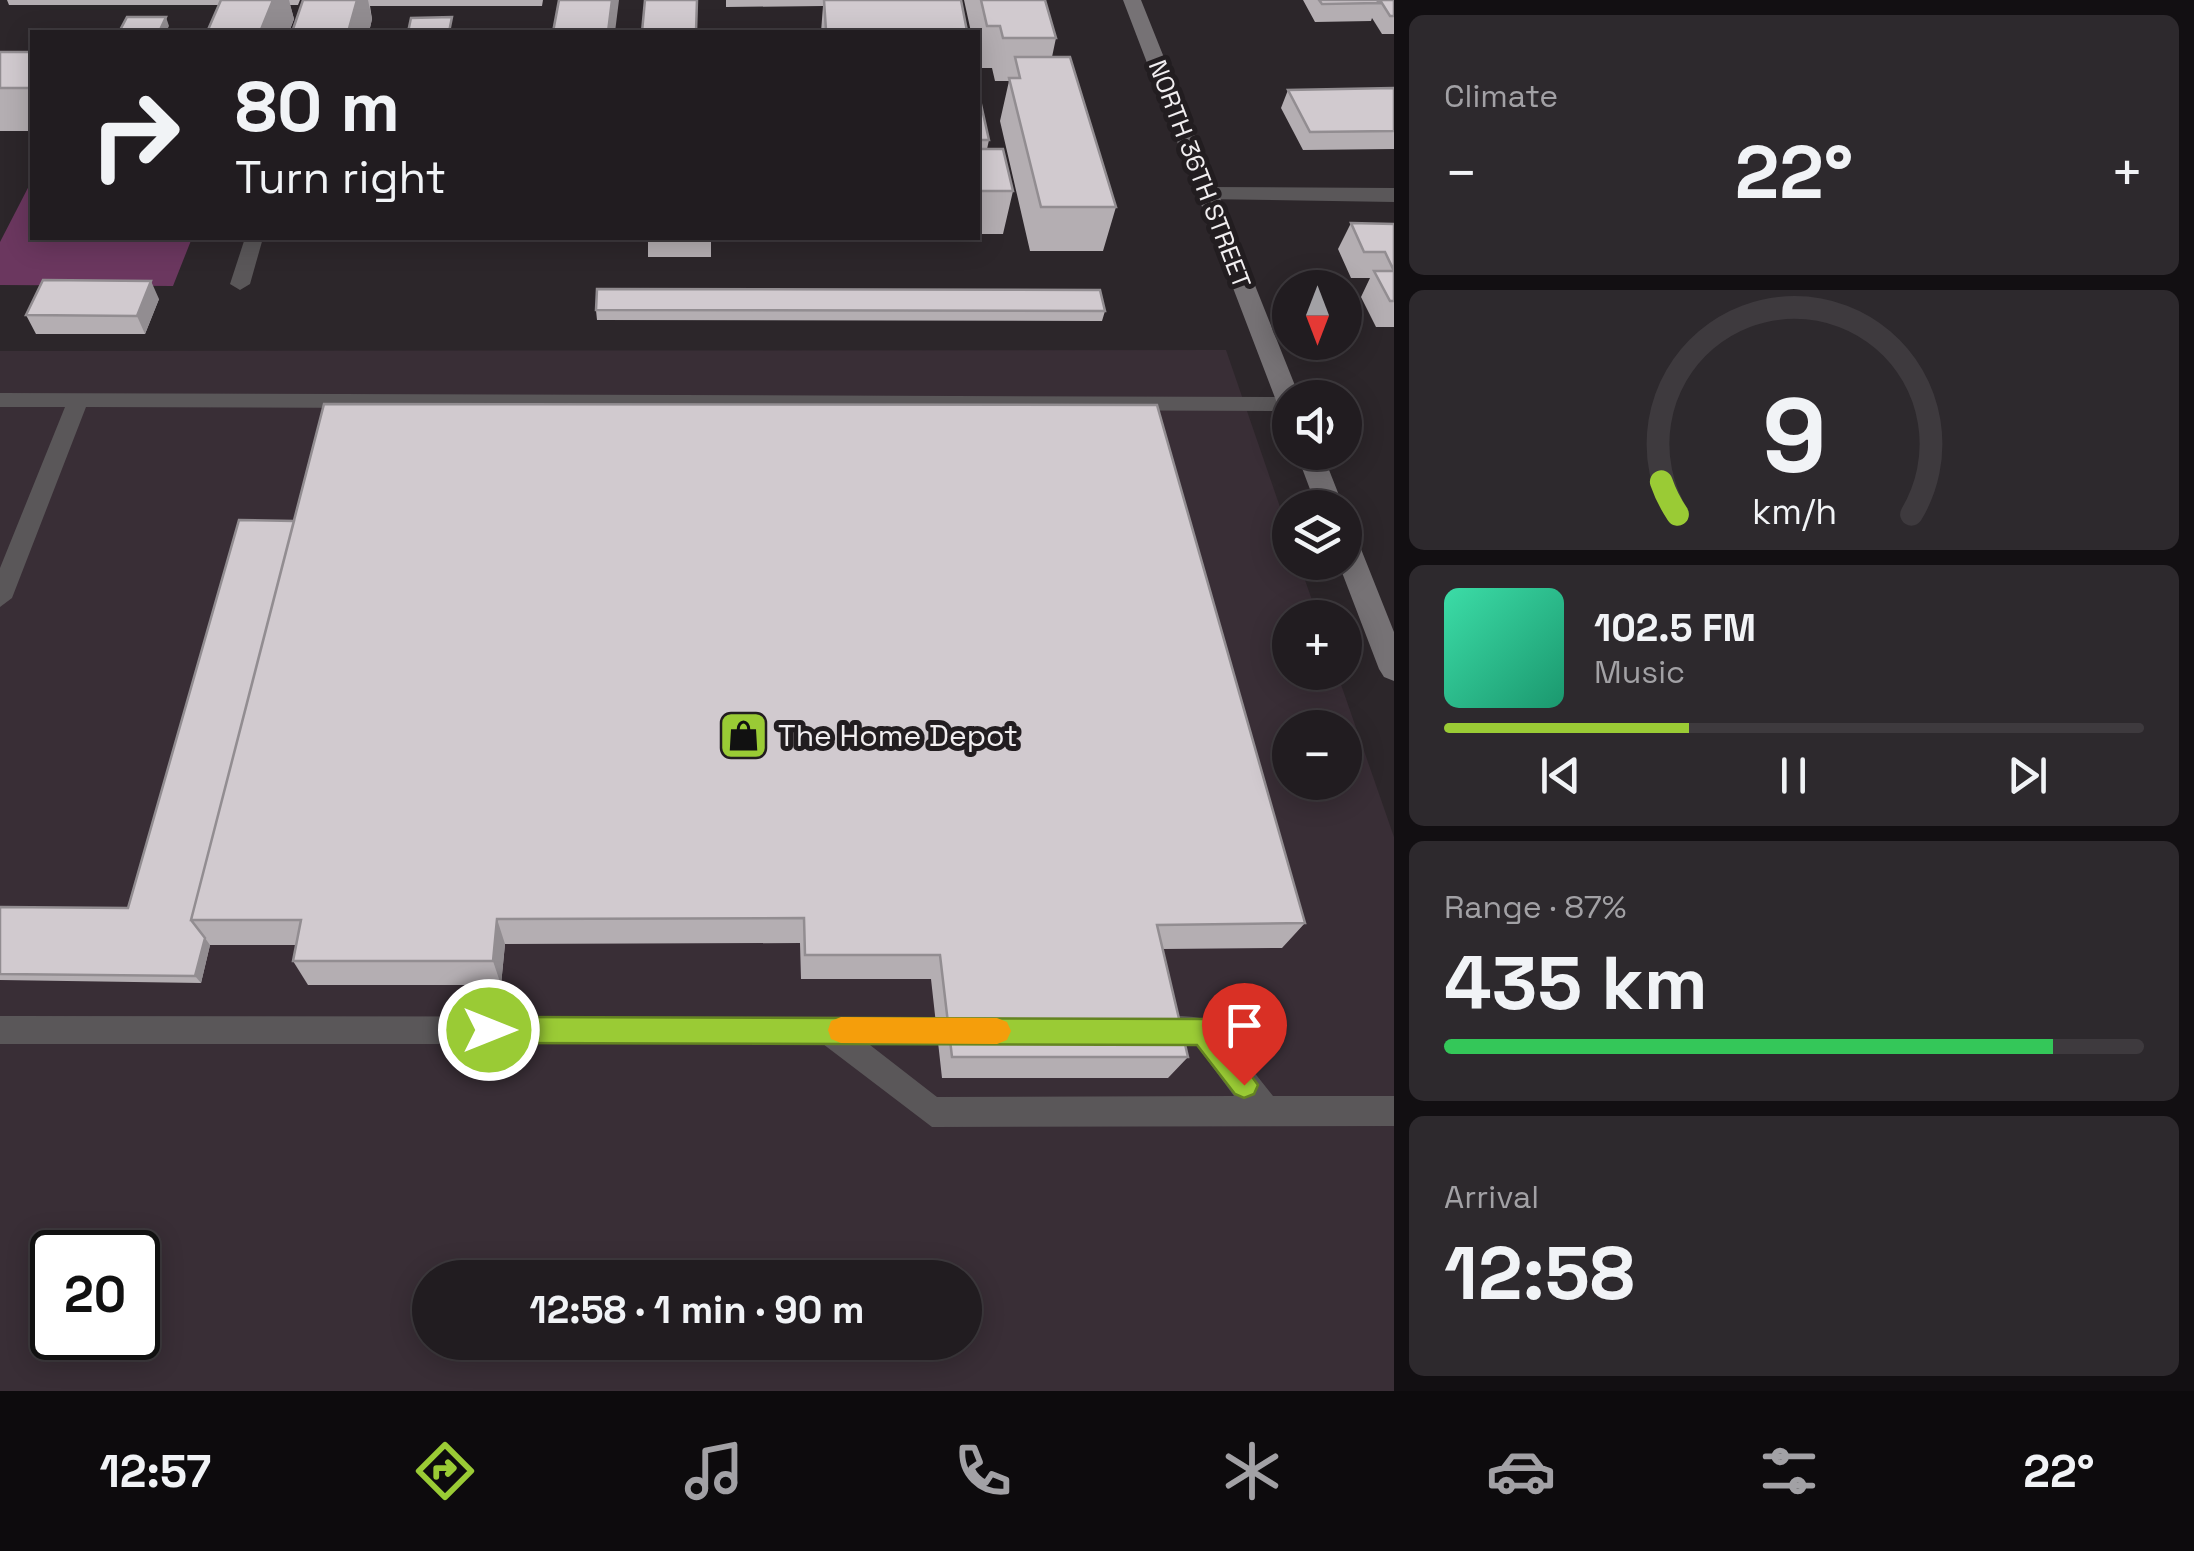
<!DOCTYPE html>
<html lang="en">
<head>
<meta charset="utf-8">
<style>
  :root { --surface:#211c20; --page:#2d292d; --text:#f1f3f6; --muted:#a2a1a5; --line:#3e3a3e; --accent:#9acb35 }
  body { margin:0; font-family:"Space Grotesk",sans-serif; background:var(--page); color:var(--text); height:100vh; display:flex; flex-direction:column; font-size:38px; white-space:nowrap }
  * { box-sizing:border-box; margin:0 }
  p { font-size:32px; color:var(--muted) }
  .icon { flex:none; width:55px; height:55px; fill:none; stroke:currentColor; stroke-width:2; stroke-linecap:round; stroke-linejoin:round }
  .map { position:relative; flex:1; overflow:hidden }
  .drawer { display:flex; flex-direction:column; gap:15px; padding:15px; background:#120f12; width:800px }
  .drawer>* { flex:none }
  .top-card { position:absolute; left:30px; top:30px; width:950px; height:210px; border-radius:0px; box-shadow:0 5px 25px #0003,0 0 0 2px var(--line); background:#211c20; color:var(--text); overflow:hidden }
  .needle { width:65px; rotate:180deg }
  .tools { position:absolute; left:1272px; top:270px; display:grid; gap:20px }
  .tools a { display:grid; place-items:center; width:90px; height:90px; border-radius:50%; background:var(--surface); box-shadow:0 5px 25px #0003,0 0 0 2px var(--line); font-size:50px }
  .speed { position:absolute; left:30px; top:1230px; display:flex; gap:20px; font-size:50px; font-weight:700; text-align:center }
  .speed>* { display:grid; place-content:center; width:130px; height:130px; border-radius:50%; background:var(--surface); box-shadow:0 5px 25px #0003,0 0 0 2px var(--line); line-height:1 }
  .speed .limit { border:5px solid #111; border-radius:15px; background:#fff; color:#111 }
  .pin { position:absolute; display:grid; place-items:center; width:85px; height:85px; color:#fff; margin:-102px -42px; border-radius:50% 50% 50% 0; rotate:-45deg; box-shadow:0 0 10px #0007 }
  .pin .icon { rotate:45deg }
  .me { position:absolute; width:110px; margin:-55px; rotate:90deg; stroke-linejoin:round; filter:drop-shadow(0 0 8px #0008) }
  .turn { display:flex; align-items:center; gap:35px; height:210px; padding:0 40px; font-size:45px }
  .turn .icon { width:130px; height:130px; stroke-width:2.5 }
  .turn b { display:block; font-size:70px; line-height:85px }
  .big { font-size:75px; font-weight:800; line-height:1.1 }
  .drawer .widget { flex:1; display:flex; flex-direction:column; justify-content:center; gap:15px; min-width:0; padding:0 35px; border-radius:15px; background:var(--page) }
  .drawer .dial { align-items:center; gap:0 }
  .dial svg { height:260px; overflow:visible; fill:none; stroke:var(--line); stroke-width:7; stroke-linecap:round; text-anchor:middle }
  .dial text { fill:var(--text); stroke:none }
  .song { display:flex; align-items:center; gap:30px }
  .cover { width:120px; height:120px; border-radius:15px; background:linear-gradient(135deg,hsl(160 70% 55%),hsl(160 70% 35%)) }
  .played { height:10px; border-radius:5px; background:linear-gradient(90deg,var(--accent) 35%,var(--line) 35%) }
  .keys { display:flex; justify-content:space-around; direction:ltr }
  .heat { display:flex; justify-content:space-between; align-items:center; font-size:55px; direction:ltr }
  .charge { height:15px; border-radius:8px; background:linear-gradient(90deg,#34c759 87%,var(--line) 0) }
  .trip { position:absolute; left:412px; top:1260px; width:570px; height:100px; border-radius:50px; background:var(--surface); box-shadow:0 5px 25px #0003,0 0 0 2px var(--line); font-weight:800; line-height:100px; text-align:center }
  .menu { display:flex; height:160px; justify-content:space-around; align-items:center; background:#0d0b0d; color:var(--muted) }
  .menu .icon { width:70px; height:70px }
  .menu .current { color:var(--accent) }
  .menu b { font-size:45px; color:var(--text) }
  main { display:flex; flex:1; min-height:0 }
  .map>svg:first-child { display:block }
  .built { fill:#392e36; fill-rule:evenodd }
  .green { fill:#6b375f }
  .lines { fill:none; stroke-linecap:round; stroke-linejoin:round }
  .lane { fill:#5a5759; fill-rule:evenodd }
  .street { fill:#5a5759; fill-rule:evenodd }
  .secondary { fill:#767275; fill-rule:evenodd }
  .wall { fill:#b4aeb2 }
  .shaded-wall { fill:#928d91 }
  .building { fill:#d1cacf; stroke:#928d91; stroke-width:2.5 }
  .route { fill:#9acb35; stroke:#648422; stroke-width:2.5 }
  .slow { fill:#f59e0b }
  .labels { text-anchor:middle; stroke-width:10; stroke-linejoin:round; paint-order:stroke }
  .far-street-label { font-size:25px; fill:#f1eef0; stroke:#221d20 }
  .poi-label { font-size:30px; fill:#f1eef0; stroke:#221d20; text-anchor:start }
</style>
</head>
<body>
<main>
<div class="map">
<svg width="1394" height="1391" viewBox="0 0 1394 1391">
  <rect width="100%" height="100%" fill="#2c262a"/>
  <path class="built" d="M1226,350L1290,536V562L1299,563L1318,617L1290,618V672L1337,673L1394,837V1391H0V351ZM1290,728H1345V782H1290ZM52,1252H138V1338H52ZM430,1278H965V1342H430Z"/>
  <path class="green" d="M32,180V238H192L173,286L0,285V242Z"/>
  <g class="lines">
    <path class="lane" d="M245,238H263L250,284L240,290L230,284Z
      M0,393L1290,397L1292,398L1290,411L86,407L12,598L0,607V568L65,407H0Z
      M0,1016L968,1017L978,1021L983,1031L978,1041L968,1045H870L937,1097L1234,1096L1197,1046H1148L1138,1042L1133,1032L1138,1022C1158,1014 1194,1014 1214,1022L1273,1096H1394V1126L932,1127L823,1044H0Z"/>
    <path class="street" d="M1209,187L1394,188V202L1201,199V189Z"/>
    <path class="secondary" d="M1123,0H1141L1300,398H1290V412L1277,403Z
      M1296,452H1322L1344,508H1317Z
      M1345,534L1359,544L1394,632V681L1384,677L1379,669L1338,562H1345Z"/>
  </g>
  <path class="wall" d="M7,0H300L298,5H290L294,19L289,32H207L219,5H9Z
    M303,0H543L542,6H370L372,19L369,32H292Z
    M726,0H961L967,31L966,32H821L823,6L726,7Z
    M964,0H1045L1056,38L1052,57L1116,207L1103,251H1030L1000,121L1009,81H995L992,68H979L978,32H971Z
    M1303,0H1394V34H1382L1372,18L1371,21L1315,22Z
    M0,52H32V131H0Z
    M1394,88V149L1303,150L1281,108L1288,90Z
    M978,91L989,140L987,149L1013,191L1003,234H978Z
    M1351,223L1394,224V327H1376L1361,297L1370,278H1351L1338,249Z
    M648,238H711V257H648Z
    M159,299L145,334H36L26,315Z
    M596,310L1105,311L1102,321L597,320Z
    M0,907L1305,923L1282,948L1163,949L1188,1057L1168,1078H942L931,979H801L800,943L505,944L501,985H308L293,961L296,945H210L201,983L0,980Z"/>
  <path class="shaded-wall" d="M273,0H289L294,19L289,32H260Z
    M357,0H368L372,19L369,32H348Z
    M612,0H619L615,32H608Z
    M166,17L169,26L166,32H159Z
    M151,281L159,299L145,334L137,316Z
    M497,919L505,944L501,985L493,961Z
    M205,938L210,945L201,983L195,976Z"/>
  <path class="building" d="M221,0H273L260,32H207Z
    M303,0H357L348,32H292Z
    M559,0H612L608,32H553Z
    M645,0H697L696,32H642Z
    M824,0H961L967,31L826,30Z
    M981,0H1045L1056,38H1003L1000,26H987Z
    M1319,0H1377L1379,3L1322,4Z
    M1380,0H1394V16H1390Z
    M127,17H166L159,32H119Z
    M452,17L449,32H408L411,18Z
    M0,52H32V88H0Z
    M1015,57H1070L1116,207H1041L1009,78H1020Z
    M1394,88V131L1310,132L1288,90Z
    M978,91L989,140H978Z
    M978,149H1003L1013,191H978Z
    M1351,223L1394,224V271L1385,252H1364Z
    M1374,271H1394V301H1390Z
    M43,280L151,281L137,316L26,315Z
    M597,289L1100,290L1105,311L596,310Z
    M324,404L1157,405L1305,923L1157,925L1188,1057H952L940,955H805L804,918L497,919L493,961H293L301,920H191Z
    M239,520L294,521L191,920L205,938L195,976L0,974V907L128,908Z"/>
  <path class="route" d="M489,1017L1204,1019L1213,1023L1258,1085L1254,1094L1244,1098L1235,1094L1197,1045L489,1043L480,1039L476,1030L480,1021Z"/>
  <path class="slow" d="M841,1017L997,1018L1007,1022L1011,1031L1007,1040L997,1044L841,1043L831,1039L828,1030L831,1021Z"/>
  <defs>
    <symbol id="shop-square" viewBox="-11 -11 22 22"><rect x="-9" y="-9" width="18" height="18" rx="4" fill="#9acb35" stroke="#221d20"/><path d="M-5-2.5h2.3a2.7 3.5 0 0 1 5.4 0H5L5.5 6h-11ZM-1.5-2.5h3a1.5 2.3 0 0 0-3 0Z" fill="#111"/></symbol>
  </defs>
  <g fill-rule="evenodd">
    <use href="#shop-square" x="716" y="708" width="55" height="55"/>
  </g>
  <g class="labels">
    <g class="far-street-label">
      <text transform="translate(1200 174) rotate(69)" y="9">NORTH 36TH STREET</text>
    </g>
    <g class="poi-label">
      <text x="778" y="746">The Home Depot</text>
    </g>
  </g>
</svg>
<div class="tools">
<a><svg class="needle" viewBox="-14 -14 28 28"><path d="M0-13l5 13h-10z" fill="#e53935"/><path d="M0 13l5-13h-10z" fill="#a2a1a5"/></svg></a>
<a><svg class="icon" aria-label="sound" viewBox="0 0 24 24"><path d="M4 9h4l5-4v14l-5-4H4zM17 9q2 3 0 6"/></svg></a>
<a><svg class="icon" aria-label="layers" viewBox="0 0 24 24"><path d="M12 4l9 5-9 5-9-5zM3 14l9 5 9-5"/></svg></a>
<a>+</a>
<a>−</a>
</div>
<div class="speed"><div class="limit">20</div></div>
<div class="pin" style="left:1244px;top:1085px;background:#d93025"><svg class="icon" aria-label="arrive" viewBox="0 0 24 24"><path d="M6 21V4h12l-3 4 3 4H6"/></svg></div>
<svg class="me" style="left:489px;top:1030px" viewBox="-20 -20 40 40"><circle r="17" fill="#9acb35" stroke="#fff" stroke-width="3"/><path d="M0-11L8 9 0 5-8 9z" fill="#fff"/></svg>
<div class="trip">12:58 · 1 min · 90 m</div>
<div class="top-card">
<div class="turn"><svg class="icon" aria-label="right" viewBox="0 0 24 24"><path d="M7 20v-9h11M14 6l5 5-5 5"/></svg><div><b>80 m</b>Turn right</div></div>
</div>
</div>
<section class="drawer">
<div class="widget"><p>Climate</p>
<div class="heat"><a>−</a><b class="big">22°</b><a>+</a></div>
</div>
<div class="widget dial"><svg viewBox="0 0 100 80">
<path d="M14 69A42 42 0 1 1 86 69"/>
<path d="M14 69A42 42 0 0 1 9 59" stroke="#9acb35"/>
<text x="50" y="56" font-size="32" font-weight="700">9</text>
<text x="50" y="72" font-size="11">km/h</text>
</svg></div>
<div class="widget">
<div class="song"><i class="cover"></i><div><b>102.5 FM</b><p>Music</p></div></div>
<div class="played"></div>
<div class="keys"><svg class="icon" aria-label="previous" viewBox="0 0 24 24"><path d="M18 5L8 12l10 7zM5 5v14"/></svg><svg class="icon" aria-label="pause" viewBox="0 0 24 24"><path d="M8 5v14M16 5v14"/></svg><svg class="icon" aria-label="next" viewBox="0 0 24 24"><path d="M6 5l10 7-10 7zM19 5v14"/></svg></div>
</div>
<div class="widget"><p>Range · 87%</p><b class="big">435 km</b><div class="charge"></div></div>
<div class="widget"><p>Arrival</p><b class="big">12:58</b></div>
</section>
</main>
<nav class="menu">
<b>12:57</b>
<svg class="icon current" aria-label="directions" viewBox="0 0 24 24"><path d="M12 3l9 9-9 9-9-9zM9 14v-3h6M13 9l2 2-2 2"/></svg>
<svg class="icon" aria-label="music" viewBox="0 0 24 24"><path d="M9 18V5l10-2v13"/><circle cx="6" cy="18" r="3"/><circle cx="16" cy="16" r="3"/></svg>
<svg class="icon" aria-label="phone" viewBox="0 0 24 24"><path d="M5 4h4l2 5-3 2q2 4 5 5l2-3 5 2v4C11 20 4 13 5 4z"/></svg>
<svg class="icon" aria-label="climate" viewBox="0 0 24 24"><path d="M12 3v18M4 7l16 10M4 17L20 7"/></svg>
<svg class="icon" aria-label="car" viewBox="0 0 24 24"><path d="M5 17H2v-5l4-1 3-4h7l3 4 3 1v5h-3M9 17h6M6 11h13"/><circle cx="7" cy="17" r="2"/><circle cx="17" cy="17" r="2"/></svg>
<svg class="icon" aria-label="filters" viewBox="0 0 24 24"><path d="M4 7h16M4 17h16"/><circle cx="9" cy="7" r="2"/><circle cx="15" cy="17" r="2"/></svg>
<b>22°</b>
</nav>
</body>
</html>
